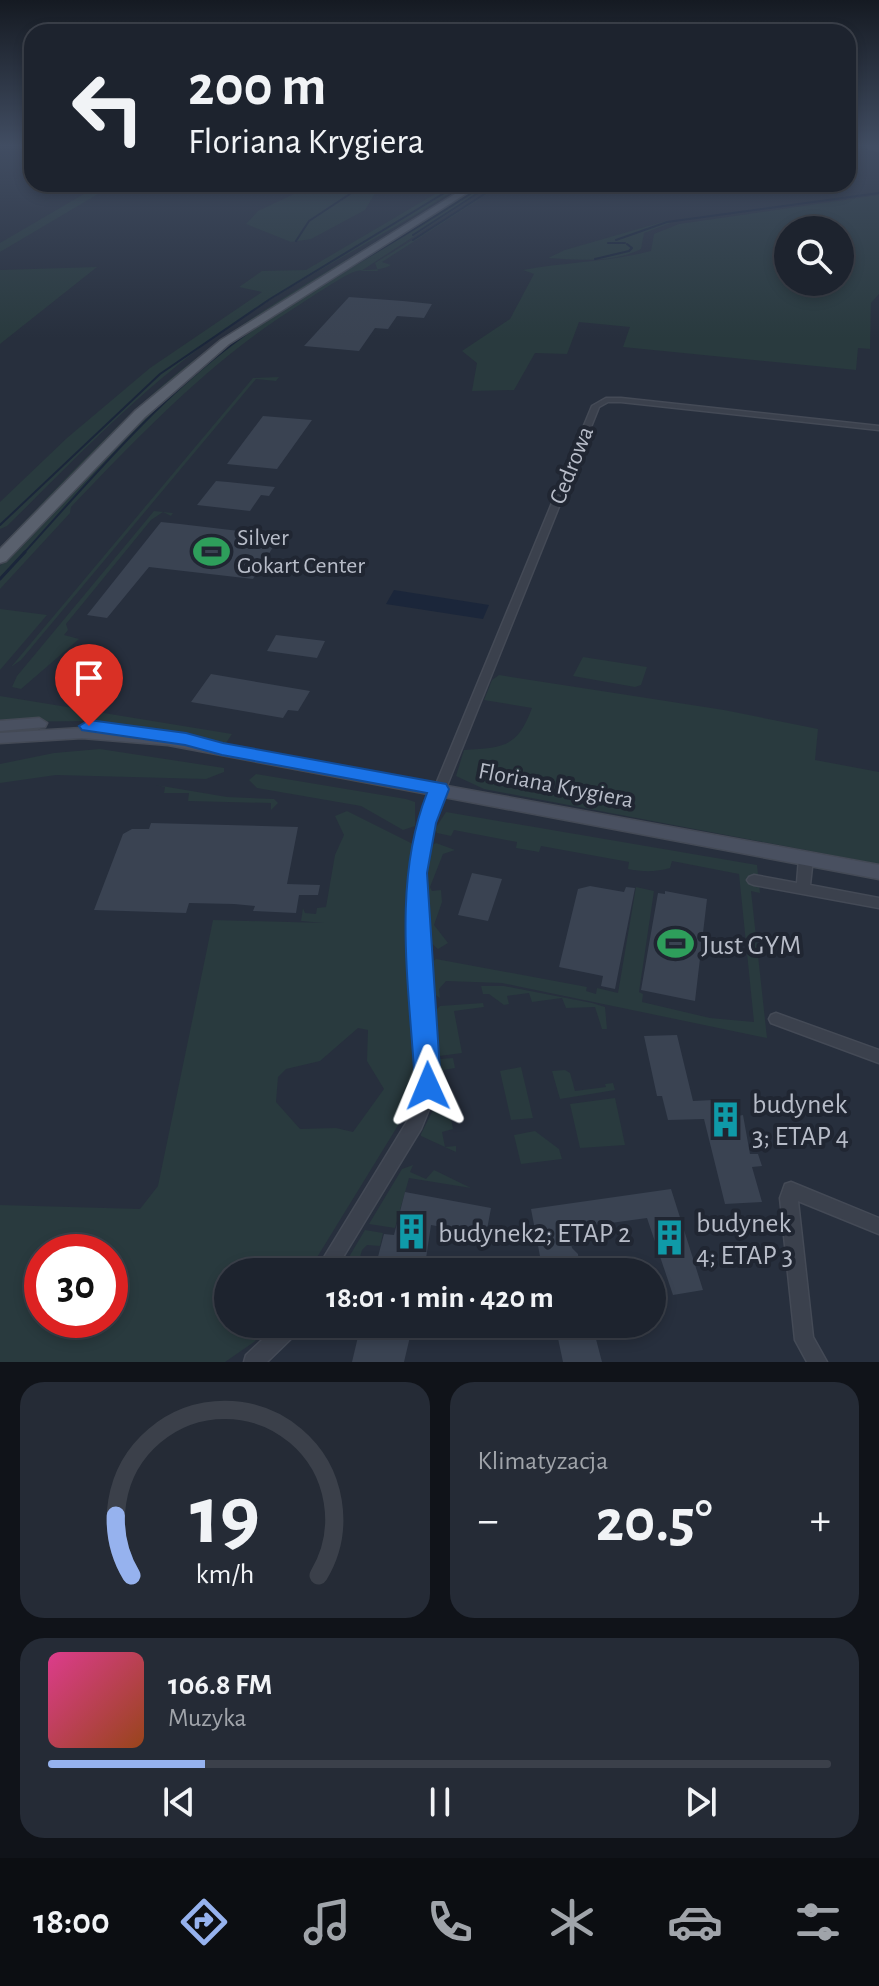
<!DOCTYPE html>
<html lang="pl">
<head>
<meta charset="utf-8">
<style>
  :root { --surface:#1d232e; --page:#252b36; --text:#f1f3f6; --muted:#a0a4aa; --line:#3b404a; --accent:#96b2ee }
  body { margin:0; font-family:"Alegreya Sans",sans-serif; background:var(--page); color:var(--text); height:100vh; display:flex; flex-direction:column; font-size:30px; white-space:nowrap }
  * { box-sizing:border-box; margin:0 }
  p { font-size:26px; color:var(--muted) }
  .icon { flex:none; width:44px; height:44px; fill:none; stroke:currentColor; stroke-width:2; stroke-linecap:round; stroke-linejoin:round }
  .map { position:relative; height:1362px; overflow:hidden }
  .sheet { display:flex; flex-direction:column; gap:20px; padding:20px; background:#101319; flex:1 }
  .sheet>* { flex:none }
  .hud { position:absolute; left:24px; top:24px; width:832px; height:168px; border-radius:24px; box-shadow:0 4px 12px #0003,0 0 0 2px var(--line); background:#1d232e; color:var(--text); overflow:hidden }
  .tools { position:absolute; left:774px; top:216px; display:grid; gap:16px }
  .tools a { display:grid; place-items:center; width:80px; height:80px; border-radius:50%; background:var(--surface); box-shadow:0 4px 12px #0003,0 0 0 2px var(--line); font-size:40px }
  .speed { position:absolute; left:24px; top:1234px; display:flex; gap:16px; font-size:40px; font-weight:700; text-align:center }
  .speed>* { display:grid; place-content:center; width:104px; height:104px; border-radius:50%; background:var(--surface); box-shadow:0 4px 12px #0003,0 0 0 2px var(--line); line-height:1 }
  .speed .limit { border:12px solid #d22; background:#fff; color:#111 }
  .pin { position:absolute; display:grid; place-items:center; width:68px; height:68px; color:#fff; margin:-82px -34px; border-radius:50% 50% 50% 0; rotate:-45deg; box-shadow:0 0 8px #0007 }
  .pin .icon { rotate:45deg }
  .me { position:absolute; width:88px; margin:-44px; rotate:359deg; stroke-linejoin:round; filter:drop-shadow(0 0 6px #0008) }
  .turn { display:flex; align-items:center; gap:28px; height:168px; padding:0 32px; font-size:36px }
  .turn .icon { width:104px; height:104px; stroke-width:2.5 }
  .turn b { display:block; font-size:56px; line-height:68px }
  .big { font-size:60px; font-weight:700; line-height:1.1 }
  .sheet .tile { flex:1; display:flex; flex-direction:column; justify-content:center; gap:12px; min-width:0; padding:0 28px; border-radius:24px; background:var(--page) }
  .sheet .dial { align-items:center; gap:0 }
  .dial svg { height:208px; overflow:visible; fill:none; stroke:var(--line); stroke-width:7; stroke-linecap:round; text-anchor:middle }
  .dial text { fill:var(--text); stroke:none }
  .song { display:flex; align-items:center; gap:24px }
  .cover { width:96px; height:96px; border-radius:12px; background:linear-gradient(135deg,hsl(330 70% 55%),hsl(20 70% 35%)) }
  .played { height:8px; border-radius:4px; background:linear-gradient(90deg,var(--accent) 20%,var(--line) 20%) }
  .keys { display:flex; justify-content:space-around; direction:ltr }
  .heat { display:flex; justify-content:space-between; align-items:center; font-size:44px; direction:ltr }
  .sheet .tiles { flex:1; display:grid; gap:20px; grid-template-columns:1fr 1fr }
  .tile:last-child { grid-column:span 2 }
  .trip { position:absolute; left:214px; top:1258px; width:452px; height:80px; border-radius:40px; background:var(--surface); box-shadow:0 4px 12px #0003,0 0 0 2px var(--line); font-weight:700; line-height:80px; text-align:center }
  .menu { display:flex; height:128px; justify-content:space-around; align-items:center; background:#0c0e12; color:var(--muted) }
  .menu .icon { width:56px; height:56px }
  .menu .on { color:var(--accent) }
  .menu b { font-size:36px; color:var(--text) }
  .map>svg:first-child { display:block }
  .green { fill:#293a3e; fill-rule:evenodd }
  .water { fill:#1b263a }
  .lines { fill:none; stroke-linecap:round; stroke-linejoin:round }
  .stream-far1 { stroke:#1b263a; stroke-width:2 }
  .stream { stroke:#1b263a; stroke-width:3 }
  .building { fill:#3a4352 }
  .street-casing { stroke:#444a56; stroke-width:3 }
  .secondary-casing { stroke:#444a56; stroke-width:3 }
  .primary-casing { stroke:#444a56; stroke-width:3 }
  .street { fill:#3b414d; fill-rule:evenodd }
  .secondary { fill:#495060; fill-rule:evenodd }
  .primary { fill:#59606d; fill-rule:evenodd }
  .route { fill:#1a73e8; stroke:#114b97; stroke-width:2 }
  .labels { text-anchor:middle; stroke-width:8; stroke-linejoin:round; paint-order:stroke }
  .street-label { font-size:24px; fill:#b7bcc8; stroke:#202632 }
  .poi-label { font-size:24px; fill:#b7bcc8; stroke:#202632; text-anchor:start }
  .near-poi-label { font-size:28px; fill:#b7bcc8; stroke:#202632; text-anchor:start }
</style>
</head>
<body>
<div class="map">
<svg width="879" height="1362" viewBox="0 0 879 1362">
  <rect width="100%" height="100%" fill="#272f3d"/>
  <path class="green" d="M101,184H115L0,252V243Z
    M315,184H385L377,190L365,210L311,239L291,242L246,224L258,211Z
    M452,184H464C381,239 290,282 209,341C135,395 72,462 7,526L0,529V502L67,438L150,368L262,292L239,287L262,271L306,270Z
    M471,184H474L235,333L0,552V547C65,480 128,409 203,353C287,290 382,241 471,184Z
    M481,184H494L361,271H378L375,263L503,184L382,262L391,265C377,273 364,267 351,273C333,282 315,295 299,305C211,360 142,433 71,507L70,513L0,589V566C70,492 138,413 218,352C301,288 395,241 481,184Z
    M879,195V294L871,303L870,349L858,348L856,370L623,347L630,327L579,322L567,354L535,353L514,390L472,391L477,363L462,351L510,319L534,274L523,270C566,262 608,262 651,251L654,234L679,224ZM788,230H840V282H788Z
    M666,221L670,223L644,233L641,249C613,263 579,260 548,258L565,250Z
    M97,267L0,344V270Z
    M279,377L276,381L256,379L21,660L11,667L253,378Z
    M154,511L173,513L171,516L163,512L151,520L66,624L68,630L64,635L79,639L21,689L12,687L17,676Z
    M0,609L47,615L0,670Z
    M583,657L647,667L641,685L635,687L573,676Z
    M499,675L724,710L818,729L815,760L879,772V864L484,789L456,776L464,750C504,747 517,748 532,708L484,700L492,680Z
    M0,696L232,734L226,743L92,721L0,722Z
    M100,749L224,768V772L206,779L56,775L0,783V764L54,753Z
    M256,774L406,799L415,802V826L403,830L361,806L257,788L249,780Z
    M156,785L227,797L274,799L278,803L271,810V803L188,801L189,793H164L165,787Z
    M347,811L413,844L409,874L412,922L407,923L416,1074L405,1114L308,1272H228V1324H272L254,1342L225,1362H0V1205L140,1209L158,1186L213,920L324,923L301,921L303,908L305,913L316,914L317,908L326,907L335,855L344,835L335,816ZM358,1028L368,1030L367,1061L384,1089L353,1132L336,1128L300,1129L276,1102L278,1077L286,1069L320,1061ZM42,1252H110V1320H42Z
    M446,812L757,865L760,893L751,891L767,1038L502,983L446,981L439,989L440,998L434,994L432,962L436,959L587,987L586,991L596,994L597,988L618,993L636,887L654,891L639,992L643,994L642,1002L710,1018L754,1022L739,874L672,861L670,868C656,872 643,872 628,869L629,862L541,846L539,852L516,848L517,842L454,830L451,836L437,833L435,829Z
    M436,843L455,850L443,854L430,887L432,891L441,890L442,902L434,925L448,943L438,949L430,942L423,874L428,847Z
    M481,986H504L592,1003L605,1007L607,1029H602L595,1007L566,1008L562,998L532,1002L529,993L507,996L509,1004L504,1005L489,994H483Z
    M483,1003L484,1007L454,1011L462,1053L439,1056L435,1011L440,1006Z
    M453,1058L455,1068L444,1070L442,1075L453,1129L442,1132L445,1147L456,1146V1152L421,1136V1134L434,1108L439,1059Z
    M521,1067L533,1118L511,1120L500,1071Z
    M565,1070L570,1073L575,1091L606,1087L605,1084L613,1083L615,1090L560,1099L552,1071Z
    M615,1098L625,1145L580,1148L570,1104Z
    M535,1131L559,1149L562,1159L521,1164L514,1135Z
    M413,1165L410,1172L426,1179L434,1170L471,1188L409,1178L395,1228L369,1224L402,1169Z
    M365,1230L383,1233L380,1246L367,1245L362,1250L356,1272H340Z"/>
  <path class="water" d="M394,590L489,605L483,619L386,604Z"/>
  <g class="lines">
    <path class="stream-far1" d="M413,235L492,184
      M413,240L500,184
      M616,240L667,222L879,193
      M296,241L309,221L365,184
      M608,243H625
      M595,259L629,251L632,248L627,244
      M0,525L160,374L270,299L459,184
      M23,554C91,479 157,400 238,340C317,282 405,239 485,184"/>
    <path class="stream" d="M0,579L25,552"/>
  </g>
  <path class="building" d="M349,297L403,301L432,304L424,318L397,316L388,329L375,328L359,351L304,346Z
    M263,416L312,420L277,469L227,464Z
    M216,481L228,482L275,487L269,496L261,495L250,511L197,505Z
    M161,522L180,524L280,536L253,579L149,567L107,618L87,615Z
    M276,635L325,641L317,658L267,651Z
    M211,674L310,691L298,711L288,710L283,718L191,702Z
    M151,823L298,827L287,884L320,885L318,895H299L296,913L253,911L255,906L234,904L189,903L186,913L94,910L123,834L132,829H149Z
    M472,873L502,879L488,921L458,915Z
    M590,886L624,892L626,887L635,888L615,989L601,986L603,976L559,967L578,889Z
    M665,891L707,899L695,1001L641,990L658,893L665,894Z
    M677,1035L693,1101L734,1099L738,1116L743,1115L750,1154H758L762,1166L752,1167L762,1202L725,1204L704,1119L668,1120L662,1096H657L644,1036Z
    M671,1189L703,1290L673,1295L647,1218L567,1229L572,1248L578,1254L580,1272H543L531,1209Z
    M405,1192L491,1208L486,1235L431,1225L424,1272H374L384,1234L394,1235Z
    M361,1324H413L404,1362H352Z
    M555,1324H592L602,1362H563Z"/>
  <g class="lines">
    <defs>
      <path id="street" d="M606,398H621L879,426V430L621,402H608L599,407L432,823L423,890L436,1071L432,1102L421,1129L334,1272H315L408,1120L416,1102L420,1071L409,890L420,823L592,406Z
        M806,853L811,855L813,858L810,885L879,898V908L754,885L749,883L747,880L749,877L754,875L797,883L799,858L801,855Z
        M776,1013L879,1050V1063L771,1023L769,1019L771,1015Z
        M791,1182L879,1218V1234L798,1201L813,1337L827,1362H807L795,1340L780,1198L785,1184Z
        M279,1324H301L299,1331L267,1362H244L246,1355Z"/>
      <path id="secondary" d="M868,147H879V151L869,148Z
        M39,718L47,723L45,727L0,731V721Z
        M82,728L168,735L879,865V879L168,745L82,738L0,743V733Z"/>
      <path id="primary" d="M471,184H481L229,344L145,417L6,561L0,563V549L135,411L221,340Z"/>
    </defs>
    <use href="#street" class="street-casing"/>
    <use href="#secondary" class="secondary-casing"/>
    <use href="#primary" class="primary-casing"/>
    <use href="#street" class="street"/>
    <use href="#secondary" class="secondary"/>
    <use href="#primary" class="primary"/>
  </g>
  <linearGradient id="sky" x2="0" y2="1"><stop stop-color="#151a22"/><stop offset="0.43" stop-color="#414d62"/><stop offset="1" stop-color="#414d62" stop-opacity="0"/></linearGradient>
  <rect width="879" height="338" fill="url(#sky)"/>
  <path class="route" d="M89,720L186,733L223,743L446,784L449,789L436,823L427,873L441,1086L437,1094L428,1097L419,1094L415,1086C410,990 391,885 427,793L222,755L185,745L82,730L79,726Z"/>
  <defs>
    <symbol id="stadium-bare" viewBox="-9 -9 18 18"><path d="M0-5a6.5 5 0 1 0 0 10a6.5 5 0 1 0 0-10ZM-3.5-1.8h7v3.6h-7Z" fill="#2e9e5b" stroke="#202632" stroke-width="2.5" paint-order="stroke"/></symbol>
    <symbol id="building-bare" viewBox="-9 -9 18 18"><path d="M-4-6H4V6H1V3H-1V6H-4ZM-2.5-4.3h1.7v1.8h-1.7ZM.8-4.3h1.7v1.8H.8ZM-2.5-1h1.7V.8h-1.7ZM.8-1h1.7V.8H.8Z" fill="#0f9aa8" stroke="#202632" stroke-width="2.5" paint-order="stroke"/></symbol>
  </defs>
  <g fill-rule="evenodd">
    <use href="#stadium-bare" x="186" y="526" width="51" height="51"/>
    <use href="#stadium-bare" x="650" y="918" width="51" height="51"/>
    <use href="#building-bare" x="700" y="1094" width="51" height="51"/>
    <use href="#building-bare" x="386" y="1206" width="51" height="51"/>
    <use href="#building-bare" x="644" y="1212" width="51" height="51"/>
  </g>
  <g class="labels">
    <g class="street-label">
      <text transform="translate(571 465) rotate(-68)" y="8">Cedrowa</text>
      <text transform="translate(556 785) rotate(11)" y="8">Floriana Krygiera</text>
    </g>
    <g class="poi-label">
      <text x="237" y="545">Silver<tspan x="237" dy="28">Gokart Center</tspan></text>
    </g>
    <g class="near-poi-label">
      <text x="701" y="954">Just GYM</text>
      <text x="752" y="1113">budynek<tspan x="752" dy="32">3; ETAP 4</tspan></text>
      <text x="696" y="1232">budynek<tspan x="696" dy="32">4; ETAP 3</tspan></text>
      <text x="438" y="1242">budynek2; ETAP 2</text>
    </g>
  </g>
</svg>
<div class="tools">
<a><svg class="icon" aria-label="search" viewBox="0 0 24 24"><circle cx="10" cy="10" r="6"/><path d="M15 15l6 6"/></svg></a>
</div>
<div class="speed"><div class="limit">30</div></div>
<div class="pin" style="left:89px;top:726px;background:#d93025"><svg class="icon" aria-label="arrive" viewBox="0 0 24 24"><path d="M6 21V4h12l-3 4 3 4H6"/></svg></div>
<svg class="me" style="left:428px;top:1086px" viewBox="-20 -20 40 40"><path d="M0-17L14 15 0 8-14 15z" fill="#1a73e8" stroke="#fff" stroke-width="4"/></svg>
<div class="trip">18:01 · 1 min · 420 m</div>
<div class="hud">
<div class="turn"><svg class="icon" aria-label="left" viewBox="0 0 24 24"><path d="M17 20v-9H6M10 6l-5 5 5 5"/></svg><div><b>200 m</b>Floriana Krygiera</div></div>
</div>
</div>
<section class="sheet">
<div class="tiles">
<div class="tile dial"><svg viewBox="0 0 100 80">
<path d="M14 69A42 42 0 1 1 86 69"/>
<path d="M14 69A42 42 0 0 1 8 46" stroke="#96b2ee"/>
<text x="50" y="56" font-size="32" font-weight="700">19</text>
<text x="50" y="72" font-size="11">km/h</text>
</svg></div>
<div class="tile"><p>Klimatyzacja</p>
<div class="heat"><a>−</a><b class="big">20.5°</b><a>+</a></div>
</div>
<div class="tile">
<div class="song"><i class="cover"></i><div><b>106.8 FM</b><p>Muzyka</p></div></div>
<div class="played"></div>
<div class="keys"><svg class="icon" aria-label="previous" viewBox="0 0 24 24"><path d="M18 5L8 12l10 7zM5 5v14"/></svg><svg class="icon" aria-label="pause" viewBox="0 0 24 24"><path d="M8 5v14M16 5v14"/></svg><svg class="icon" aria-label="next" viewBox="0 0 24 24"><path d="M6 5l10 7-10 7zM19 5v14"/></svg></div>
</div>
</div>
</section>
<nav class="menu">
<b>18:00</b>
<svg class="icon on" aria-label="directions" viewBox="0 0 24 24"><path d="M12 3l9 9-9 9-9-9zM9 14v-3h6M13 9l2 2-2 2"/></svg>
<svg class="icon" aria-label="music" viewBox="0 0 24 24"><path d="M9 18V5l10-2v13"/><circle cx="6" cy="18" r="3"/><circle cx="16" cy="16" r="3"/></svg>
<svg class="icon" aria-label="phone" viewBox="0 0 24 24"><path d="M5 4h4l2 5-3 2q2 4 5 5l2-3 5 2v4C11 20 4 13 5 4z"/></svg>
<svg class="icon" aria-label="climate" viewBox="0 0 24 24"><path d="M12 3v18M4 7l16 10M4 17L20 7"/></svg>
<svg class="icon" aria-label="car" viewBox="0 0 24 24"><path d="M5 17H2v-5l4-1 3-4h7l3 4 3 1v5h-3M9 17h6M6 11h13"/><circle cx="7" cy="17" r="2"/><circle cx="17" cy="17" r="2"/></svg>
<svg class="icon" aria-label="filters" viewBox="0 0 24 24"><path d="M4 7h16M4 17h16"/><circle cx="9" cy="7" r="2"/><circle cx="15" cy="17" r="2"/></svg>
</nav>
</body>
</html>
